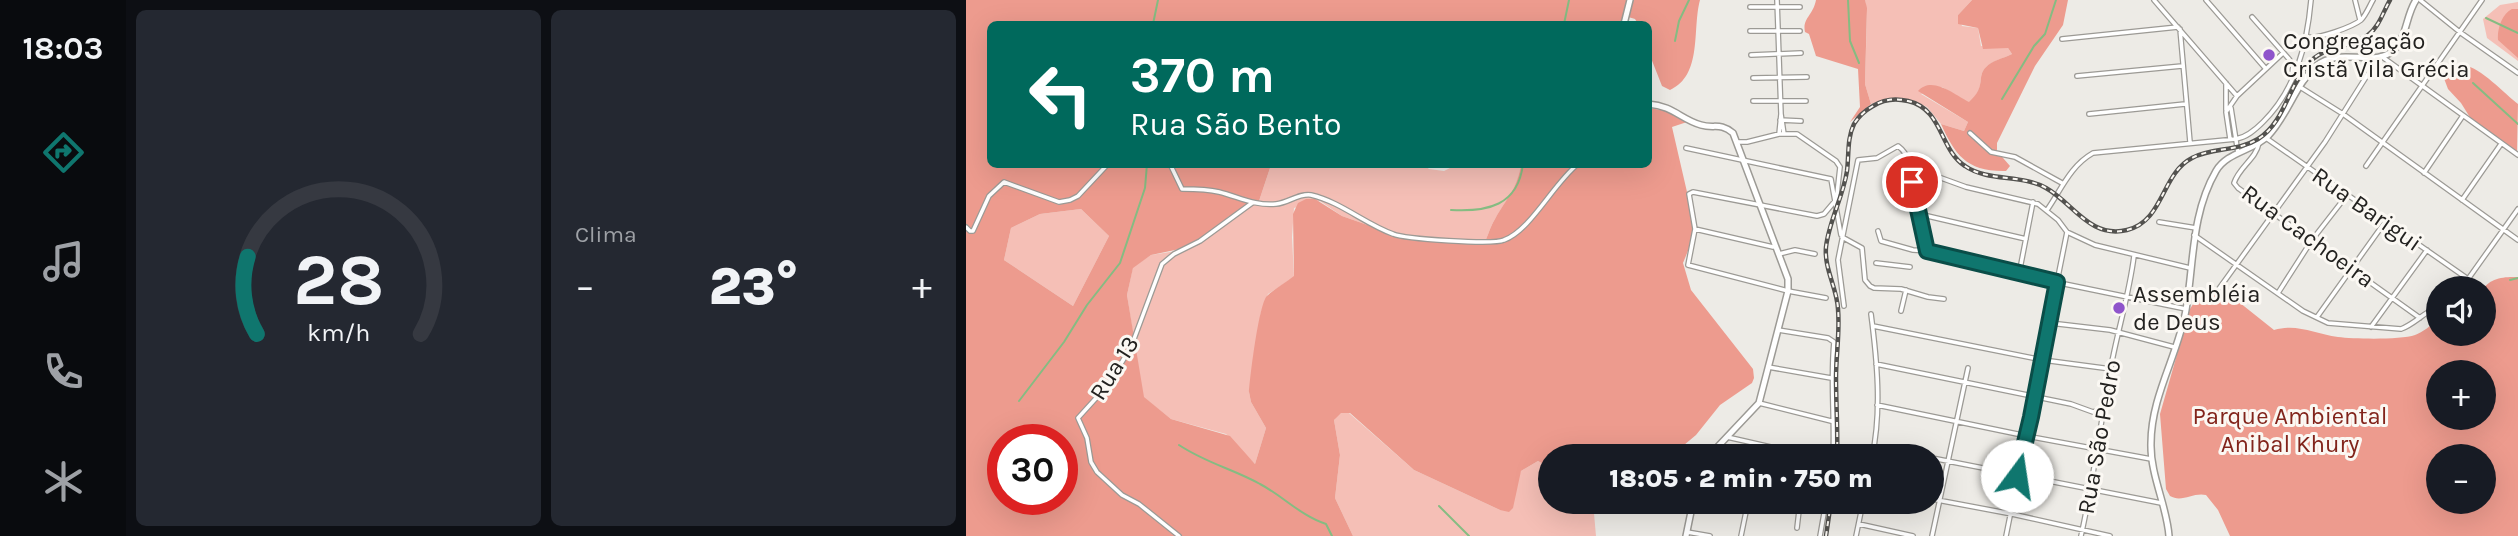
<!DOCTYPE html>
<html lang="pt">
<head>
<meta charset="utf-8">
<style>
  :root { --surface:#171b24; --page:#242831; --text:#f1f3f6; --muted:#9ea1a6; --line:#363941; --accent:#0f766e }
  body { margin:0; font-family:Karla,sans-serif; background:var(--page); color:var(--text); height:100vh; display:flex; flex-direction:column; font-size:26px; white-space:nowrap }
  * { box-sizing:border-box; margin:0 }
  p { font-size:23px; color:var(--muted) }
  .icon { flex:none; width:38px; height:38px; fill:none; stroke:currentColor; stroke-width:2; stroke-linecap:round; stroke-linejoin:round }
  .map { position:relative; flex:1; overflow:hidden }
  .side { display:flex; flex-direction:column; gap:10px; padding:10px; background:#0d0f14; width:840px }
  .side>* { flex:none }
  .banner { position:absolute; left:21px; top:21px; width:665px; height:147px; border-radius:10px; box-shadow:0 7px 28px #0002; background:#00695c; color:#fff; overflow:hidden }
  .buttons { position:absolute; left:1460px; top:276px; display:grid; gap:14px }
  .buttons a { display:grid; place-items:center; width:70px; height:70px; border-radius:50%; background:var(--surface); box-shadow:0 7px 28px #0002; font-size:35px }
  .speed { position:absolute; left:21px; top:424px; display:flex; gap:14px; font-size:35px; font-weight:700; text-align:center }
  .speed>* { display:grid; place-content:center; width:91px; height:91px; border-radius:50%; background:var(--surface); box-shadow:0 7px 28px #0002; line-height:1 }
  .speed .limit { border:10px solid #d22; background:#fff; color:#111 }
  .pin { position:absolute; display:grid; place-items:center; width:60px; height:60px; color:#fff; margin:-30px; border:4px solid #fff; border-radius:50%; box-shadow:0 2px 7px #0007 }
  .me { position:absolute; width:77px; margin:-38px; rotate:14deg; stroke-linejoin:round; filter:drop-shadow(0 0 5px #0008) }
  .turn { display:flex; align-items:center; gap:24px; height:147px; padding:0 28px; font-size:32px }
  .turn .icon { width:91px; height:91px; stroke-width:2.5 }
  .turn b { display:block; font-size:49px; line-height:60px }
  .big { font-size:52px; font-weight:800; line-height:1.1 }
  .side .card { flex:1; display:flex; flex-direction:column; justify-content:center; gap:10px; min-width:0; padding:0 24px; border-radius:10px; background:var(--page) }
  .side .dial { align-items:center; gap:0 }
  .dial svg { height:182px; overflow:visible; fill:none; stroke:var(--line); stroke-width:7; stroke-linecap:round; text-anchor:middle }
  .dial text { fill:var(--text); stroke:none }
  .heat { display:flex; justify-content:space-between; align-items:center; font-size:38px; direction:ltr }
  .side .tiles { flex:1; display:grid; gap:10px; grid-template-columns:repeat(2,1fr) }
  .trip { position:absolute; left:572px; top:444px; width:406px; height:70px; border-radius:35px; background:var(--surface); box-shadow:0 7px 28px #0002; font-weight:800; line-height:70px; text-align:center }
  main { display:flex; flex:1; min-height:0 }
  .tabs { display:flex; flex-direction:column; width:126px; justify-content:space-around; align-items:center; background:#090b0e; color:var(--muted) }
  .tabs .icon { width:49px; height:49px }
  .tabs .active { color:var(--accent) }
  .tabs b { font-size:32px; color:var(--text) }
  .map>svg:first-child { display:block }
  .green { fill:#f5bfb6 }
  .forest { fill:#ed9b8e; fill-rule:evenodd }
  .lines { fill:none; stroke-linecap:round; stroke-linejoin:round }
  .stream { stroke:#85bc82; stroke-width:2 }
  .street-casing { stroke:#9c9a95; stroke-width:6 }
  .secondary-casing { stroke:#9c9a95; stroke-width:8 }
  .street { stroke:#fff; stroke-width:3.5 }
  .secondary { stroke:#fff; stroke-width:5 }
  .rail-casing { stroke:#53524f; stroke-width:4.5 }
  .rail { stroke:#fbf8f3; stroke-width:2; stroke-dasharray:5; stroke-linecap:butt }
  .route-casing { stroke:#0a4d48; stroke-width:18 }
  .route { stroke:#0f766e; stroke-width:12 }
  .poi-dot { fill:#8f54cb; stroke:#fbf8f3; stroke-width:2.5 }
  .labels { text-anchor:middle; stroke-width:6; stroke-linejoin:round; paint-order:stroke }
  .poi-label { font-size:24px; fill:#232220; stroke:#fbf8f3; text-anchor:start }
  .street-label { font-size:24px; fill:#232220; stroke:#fbf8f3 }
  .park-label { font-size:24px; fill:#82241b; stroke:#fbf8f3 }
</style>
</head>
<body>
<main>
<nav class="tabs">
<b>18:03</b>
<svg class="icon active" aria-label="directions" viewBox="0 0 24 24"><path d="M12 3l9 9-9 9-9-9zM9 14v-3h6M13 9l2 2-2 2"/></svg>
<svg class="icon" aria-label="music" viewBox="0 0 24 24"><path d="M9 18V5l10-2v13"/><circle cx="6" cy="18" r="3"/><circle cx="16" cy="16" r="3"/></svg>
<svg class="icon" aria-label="phone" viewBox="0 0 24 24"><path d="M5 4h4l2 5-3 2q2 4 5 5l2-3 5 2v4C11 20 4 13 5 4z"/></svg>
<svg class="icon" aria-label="climate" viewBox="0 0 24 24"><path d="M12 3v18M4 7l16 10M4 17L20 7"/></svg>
</nav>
<section class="side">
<div class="tiles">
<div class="card dial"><svg viewBox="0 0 100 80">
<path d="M14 69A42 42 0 1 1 86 69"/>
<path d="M14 69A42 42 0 0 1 10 35" stroke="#0f766e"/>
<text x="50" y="56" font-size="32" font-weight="700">28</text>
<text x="50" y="72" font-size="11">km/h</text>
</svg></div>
<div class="card"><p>Clima</p>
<div class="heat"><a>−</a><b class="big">23°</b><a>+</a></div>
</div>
</div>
</section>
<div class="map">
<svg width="1552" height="536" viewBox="0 0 1552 536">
  <rect width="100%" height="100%" fill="#edebe6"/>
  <path class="green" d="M899,0H1006L992,15L996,26L1012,28L1015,46L1042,48L1046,54C1038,58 1026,61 1020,67C1010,77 1021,87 1003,103L976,87L955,94L1002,122L998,131L975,124L961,107L946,100L922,98L905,104L899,84L901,14Z
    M1552,2V61L1521,38L1517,19L1534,5Z
    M457,164L463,169L478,171L490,165H555C550,193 542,196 529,219C524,227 522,236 518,244L430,235L376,216L354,201L328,208L326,237L328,277L302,294L295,312L283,392L285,402L300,428L289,464L260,434L205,419L177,397L161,295L167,267L185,255L210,251L243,235L263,217L292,204L305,165Z
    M115,209L143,236L107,306L38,260L45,228L74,214Z
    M374,412L383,413L448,470L534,510L555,471L572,461L584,468V502H627L630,536H387L369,498L374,455L368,420Z"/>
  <path class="forest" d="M0,0H734C726,29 737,75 704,90L696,86L683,53L682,24H672L669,19L659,16L657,24H24V164L305,165L292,204L262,217L233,245L185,255L167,268L161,295L178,397L205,419L264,436L289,464L300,428L285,402L283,392C284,377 293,303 301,296C308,289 319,283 328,276L327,214L332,203L340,199H349L376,216L430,235L518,244C522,236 524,227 529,219C541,197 550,192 555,165L682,164L683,108L701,111L721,122L706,127L727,218L728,236L717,263L725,290L787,369L788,378L786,383L754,405L730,435L718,445L716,457H584V468L572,461L555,471L547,508L543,512L534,510L448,470L384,413H375L368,420L374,455L369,498L387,536H0ZM115,209L143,236L107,306L38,260L45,228L74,214ZM37,439H96V499H37Z
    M850,0H899L901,8L899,84L905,104L884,122L894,107L892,69L850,56L843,34L839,32C836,18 847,16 850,0Z
    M1006,0H1102L1097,25L1069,66L1031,143V151L1044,166L1040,171C1001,172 989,155 975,124L998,131L1002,122L952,91C966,75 989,95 1003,102C1021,86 1010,77 1020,67C1025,61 1038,58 1046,54L1042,48L1017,49L1012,28L992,24V15Z
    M1546,9H1552V58L1532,40C1531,29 1536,14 1546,9Z
    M1499,66C1513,66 1540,95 1552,104L1551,153H1546L1533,141L1510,127L1495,103L1482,89L1476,73L1481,68L1491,71Z
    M1552,277V536H1264L1252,510L1240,495C1227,492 1216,503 1204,496L1200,489L1194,414L1224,309C1231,296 1244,286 1259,291L1308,330C1331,323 1349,334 1372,337C1388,339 1435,340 1449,335C1457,332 1464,326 1472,320V334H1517V289C1526,277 1538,277 1552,277ZM1472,373H1517V418H1472ZM1472,457H1517V502H1472Z"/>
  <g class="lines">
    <path class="stream" d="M882,0L884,41L893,63
      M1520,18L1552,33
      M187,24L192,0
      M598,24L603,0
      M709,41L713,21L723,0
      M1507,83L1552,124
      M1036,99L1068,46L1079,34L1090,0
      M485,210C521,212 552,206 557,164
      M1544,280L1552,278
      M53,401L98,342L121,305L154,263L179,188L181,164
      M213,445C240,463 267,469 294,484C317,496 335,516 360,524L366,536
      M473,506L503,536"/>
    <defs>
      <path id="street" d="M811,0L815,114L813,134
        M1188,0L1271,96
        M1240,0L1300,69
        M1389,0L1394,20
        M1454,0L1495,33L1552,73
        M784,7H834
        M1286,17L1323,59L1327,65L1326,73L1339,80
        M1214,29L1224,142
        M784,31H834
        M1341,37C1353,39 1386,27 1395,20C1400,15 1403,7 1407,0
        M1096,39L1212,27
        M785,55L835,53
        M1415,56L1552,155
        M1111,76L1216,66
        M787,78L841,77
        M1260,83V110
        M1334,87L1377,114L1552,240
        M787,101H840
        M1265,108L1272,153
        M815,114L818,134
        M1123,114L1219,104
        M814,120L835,121
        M1004,133L1025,152L1049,157L1096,183
        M1300,138L1502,279
        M1264,139L1260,112L1271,96L1317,53
        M772,142H781L813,134H831L870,161L874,167
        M1293,143C1290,159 1273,167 1268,183L1272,188L1454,318
        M720,148L865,179L875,235
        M204,164L216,189C228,189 241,189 253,192C273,197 289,206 310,204C322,203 333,193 345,195C375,202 399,224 427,234C439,239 527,245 538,240C565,230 587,184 612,164
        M1400,166L1516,0
        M945,167L1000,187L1072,204L1092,220L1101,232L1129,245L1224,268
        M1458,173L1496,117
        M1496,200L1535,144
        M870,203L874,167
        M1081,210C1095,190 1104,166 1127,153L1270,139C1281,137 1289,130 1297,122C1330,89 1341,45 1345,0
        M953,214L1060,239
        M1193,222L1230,228
        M0,227L4,231H7L23,196L38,182L93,202L104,200L112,196L142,164
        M729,229L807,247
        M912,231L915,241L947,250L962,251L1084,281L1220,309
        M1228,235L1337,311L1362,323L1435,329C1449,324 1458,312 1472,307
        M876,237L896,248L899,280L904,286L908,288L935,289L962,297L978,299
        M813,254L829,250L849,254
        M910,263L944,267
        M1053,274L1067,202
        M1495,289L1552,209
        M1252,290L1359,142L1407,66L1410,58
        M1312,293L1346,240L1381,195
        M860,298L822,291L722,265L729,229L723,194L727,192L851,216L858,214L869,201
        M878,306L872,260L892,160L911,158L932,146C949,158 945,184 949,203C953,219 958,235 962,251
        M935,311L940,290
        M905,314C911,360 916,411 906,457
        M1351,317L1419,222
        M1084,323L1144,330L1208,347
        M907,326L1077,360L1145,369
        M1405,327L1461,250
        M812,330L862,338L868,342C864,380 869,418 867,457
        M910,364L1105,404L1127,412L1138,409
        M802,367L865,378
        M793,403L869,422
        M911,405L1061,436L1185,459
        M761,437L849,457
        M909,447L962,457
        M966,458L1195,503
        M966,499L1046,514L1144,536
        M893,524L947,536
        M831,528L834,502
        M721,532L744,536
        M213,536L173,504L156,495L131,472L125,462L121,438L112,418L142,385L165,347L196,264L208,254L234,241L286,203
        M775,536L782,502
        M854,536L860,502
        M890,536L897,502
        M966,536L1002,368
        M1040,536L1101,232
        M1115,536C1127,482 1134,427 1144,372C1151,332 1163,296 1168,256"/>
      <path id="secondary" d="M658,24L664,0
        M682,104C708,106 714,119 735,125C748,129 754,122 767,133L822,279V291L793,403L742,457
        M720,536L727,502
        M1203,536C1201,506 1184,475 1185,443C1185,396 1212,355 1220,310C1228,263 1225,214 1250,171C1261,152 1287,151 1302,136C1322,115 1329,85 1350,66C1375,45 1410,70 1430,48C1441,35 1440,15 1450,0"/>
    </defs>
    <use href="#street" class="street-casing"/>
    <use href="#secondary" class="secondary-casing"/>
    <use href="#street" class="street"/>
    <use href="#secondary" class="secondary"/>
    <defs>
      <path id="rail" d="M871,457C872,430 870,404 870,378C870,355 874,332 872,309C871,288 858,269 860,247C863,221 877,197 881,171C883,155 881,138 888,124C892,117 900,110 907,106C918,99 930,98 942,101C977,109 973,149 999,166C1022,182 1056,174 1080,188C1107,203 1124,239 1161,230C1198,221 1195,174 1226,158C1246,147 1271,152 1292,139C1318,123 1322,88 1341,65C1357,45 1383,49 1402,35C1413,27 1417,12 1424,0
        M860,536L865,502"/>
    </defs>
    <use href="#rail" class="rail-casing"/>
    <use href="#rail" class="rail"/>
  </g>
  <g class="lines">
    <defs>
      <path id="route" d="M946,182L961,251L1091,282L1065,417L1051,476"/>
    </defs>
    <use href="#route" class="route-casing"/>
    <use href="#route" class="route"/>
  </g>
  <g class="poi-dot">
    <circle cx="1303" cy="55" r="7"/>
    <circle cx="1153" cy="308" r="7"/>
  </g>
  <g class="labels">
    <g class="poi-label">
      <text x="1317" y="49">Congregação<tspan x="1317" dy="28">Cristã Vila Grécia</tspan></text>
      <text x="1167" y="302">Assembléia<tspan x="1167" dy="28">de Deus</tspan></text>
    </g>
    <g class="street-label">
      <text transform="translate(1401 209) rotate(35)" y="8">Rua Barigui</text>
      <text transform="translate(1342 236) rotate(36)" y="8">Rua Cachoeira</text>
      <text transform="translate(148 368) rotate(-58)" y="8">Rua 13</text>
      <text transform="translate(1133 437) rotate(-80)" y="8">Rua São Pedro</text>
    </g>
    <g class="park-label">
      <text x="1324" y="424">Parque Ambiental<tspan x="1324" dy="28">Anibal Khury</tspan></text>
    </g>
  </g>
</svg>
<div class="buttons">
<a><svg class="icon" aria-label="sound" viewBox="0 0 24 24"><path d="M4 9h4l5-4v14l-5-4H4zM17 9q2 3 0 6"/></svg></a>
<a>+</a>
<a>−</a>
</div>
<div class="speed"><div class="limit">30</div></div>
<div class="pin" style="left:946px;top:182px;background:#d93025"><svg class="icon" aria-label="arrive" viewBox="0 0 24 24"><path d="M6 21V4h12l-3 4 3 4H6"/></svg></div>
<svg class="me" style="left:1051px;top:476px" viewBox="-20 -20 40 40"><circle r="19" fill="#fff"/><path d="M0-13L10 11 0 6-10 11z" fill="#0f766e"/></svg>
<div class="trip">18:05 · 2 min · 750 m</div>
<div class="banner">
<div class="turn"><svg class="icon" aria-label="left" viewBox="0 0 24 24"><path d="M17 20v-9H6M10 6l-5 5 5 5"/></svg><div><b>370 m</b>Rua São Bento</div></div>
</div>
</div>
</main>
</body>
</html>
